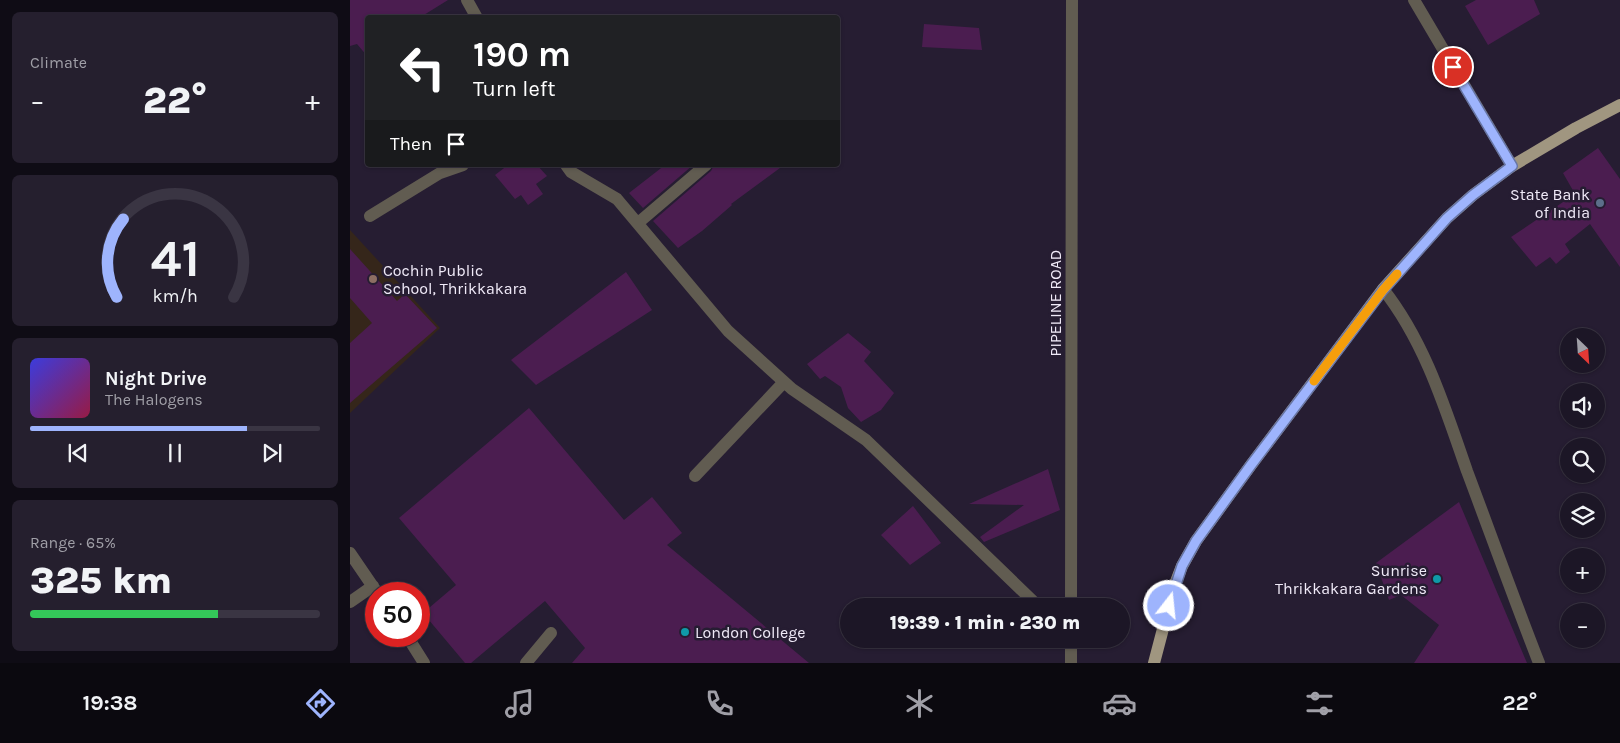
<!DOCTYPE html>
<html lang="en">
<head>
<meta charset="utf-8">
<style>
  :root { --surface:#1c1626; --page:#251f2e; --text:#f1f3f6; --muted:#a09fa7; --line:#3a3543; --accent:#9eb4fd }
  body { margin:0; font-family:Karla,sans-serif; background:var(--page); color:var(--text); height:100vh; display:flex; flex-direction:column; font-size:19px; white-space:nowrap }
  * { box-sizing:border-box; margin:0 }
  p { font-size:16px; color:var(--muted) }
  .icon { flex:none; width:28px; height:28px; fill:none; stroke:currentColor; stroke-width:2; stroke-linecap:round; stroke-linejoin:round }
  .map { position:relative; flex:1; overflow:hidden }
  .side { display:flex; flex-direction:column; gap:12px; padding:12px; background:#0f0c15; width:350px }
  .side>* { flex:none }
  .banner { position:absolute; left:15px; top:15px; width:475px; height:152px; border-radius:5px; box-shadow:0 1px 4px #0004,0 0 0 1px var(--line); background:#202124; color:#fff; overflow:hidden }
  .needle { width:32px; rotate:155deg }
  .controls { position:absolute; left:1210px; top:328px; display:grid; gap:10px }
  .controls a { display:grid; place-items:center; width:45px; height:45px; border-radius:50%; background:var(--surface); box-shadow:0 1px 4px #0004,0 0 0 1px var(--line); font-size:25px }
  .speed { position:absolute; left:15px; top:582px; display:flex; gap:10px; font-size:25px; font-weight:700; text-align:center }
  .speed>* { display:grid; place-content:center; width:65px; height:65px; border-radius:50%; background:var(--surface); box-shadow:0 1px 4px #0004,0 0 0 1px var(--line); line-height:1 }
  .speed .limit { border:8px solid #d22; background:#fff; color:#111 }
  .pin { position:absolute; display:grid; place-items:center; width:42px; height:42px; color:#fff; margin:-21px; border:2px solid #fff; border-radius:50%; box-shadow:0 1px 5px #0007 }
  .me { position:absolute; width:55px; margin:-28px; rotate:16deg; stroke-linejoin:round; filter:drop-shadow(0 0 4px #0008) }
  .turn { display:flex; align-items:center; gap:18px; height:105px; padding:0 25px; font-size:22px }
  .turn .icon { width:65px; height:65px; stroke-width:2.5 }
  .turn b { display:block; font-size:35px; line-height:42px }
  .then { display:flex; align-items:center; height:48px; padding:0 25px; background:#0003; gap:10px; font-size:19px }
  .big { font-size:38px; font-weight:800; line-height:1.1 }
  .side .tile { flex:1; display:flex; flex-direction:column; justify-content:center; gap:8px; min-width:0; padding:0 18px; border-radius:8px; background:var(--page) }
  .side .dial { align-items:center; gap:0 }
  .dial svg { height:130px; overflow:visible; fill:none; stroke:var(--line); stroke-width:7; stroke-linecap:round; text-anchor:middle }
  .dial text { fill:var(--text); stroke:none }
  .song { display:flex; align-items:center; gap:15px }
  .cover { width:60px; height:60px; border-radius:8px; background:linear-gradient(135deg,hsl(240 70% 55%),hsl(340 70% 35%)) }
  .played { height:5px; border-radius:2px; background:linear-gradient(90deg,var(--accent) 75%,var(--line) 75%) }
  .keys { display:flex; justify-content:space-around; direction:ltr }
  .heat { display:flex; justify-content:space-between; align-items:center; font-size:28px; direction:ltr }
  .charge { height:8px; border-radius:4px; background:linear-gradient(90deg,#34c759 65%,var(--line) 0) }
  .trip { position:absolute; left:490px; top:598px; width:290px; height:50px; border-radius:25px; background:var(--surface); box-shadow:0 1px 4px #0004,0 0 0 1px var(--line); font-weight:800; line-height:50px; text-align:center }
  .tab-bar { display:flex; height:80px; justify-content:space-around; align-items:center; background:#0b090f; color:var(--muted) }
  .tab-bar .icon { width:35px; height:35px }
  .tab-bar .active { color:var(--accent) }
  .tab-bar b { font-size:22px; color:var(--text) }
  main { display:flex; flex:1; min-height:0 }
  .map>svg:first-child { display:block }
  .education { fill:#35261a }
  .building { fill:#4b1d50 }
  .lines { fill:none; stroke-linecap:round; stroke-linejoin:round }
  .minor { stroke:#615c51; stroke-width:12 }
  .major { stroke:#a09680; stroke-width:12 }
  .route-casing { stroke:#6775a4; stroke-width:12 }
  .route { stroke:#9eb4fd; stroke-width:9 }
  .slow { stroke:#f59e0b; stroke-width:9 }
  .service-dot { fill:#5c6f8a; stroke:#261d32; stroke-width:2 }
  .education-dot { fill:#8d6e63; stroke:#261d32; stroke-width:2 }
  .culture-dot { fill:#0f9aa8; stroke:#261d32; stroke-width:2 }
  .labels { text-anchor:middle; stroke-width:5; stroke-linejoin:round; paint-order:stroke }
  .poi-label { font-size:16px; fill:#f0eaf8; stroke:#261d32; text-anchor:end }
  .street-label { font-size:16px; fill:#f0eaf8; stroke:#261d32 }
</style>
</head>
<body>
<main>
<section class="side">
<div class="tile"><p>Climate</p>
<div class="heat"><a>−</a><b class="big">22°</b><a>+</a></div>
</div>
<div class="tile dial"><svg viewBox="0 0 100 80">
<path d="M14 69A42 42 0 1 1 86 69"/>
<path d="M14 69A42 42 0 0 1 18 21" stroke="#9eb4fd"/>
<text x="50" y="56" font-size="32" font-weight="700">41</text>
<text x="50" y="72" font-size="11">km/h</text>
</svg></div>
<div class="tile">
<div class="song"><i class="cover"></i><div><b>Night Drive</b><p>The Halogens</p></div></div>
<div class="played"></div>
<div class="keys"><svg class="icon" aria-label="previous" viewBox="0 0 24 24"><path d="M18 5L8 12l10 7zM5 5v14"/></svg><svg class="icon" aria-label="pause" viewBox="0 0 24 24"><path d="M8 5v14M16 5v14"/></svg><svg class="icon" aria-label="next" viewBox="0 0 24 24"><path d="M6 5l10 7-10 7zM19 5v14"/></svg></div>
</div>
<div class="tile"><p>Range · 65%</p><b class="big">325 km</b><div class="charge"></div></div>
</section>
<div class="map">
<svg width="1270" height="663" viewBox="0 0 1270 663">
  <rect width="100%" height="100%" fill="#261d32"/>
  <path class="education" d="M0,230L90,328L0,413Z"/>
  <path class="building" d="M0,0H98L69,18H18V57L7,44L0,46Z
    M1126,0H1184L1190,14L1138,45L1115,6Z
    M574,24L629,28L632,50L572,47Z
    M1248,148L1270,179V267L1240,224L1215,244L1220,252L1206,264L1200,257L1186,267L1161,237L1225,194L1213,173Z
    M158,165H187L197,176L186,184L193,194L178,205L171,195L165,199L145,175Z
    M315,165H343L293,208L279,193Z
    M364,165H434L381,204L382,205L352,231L328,248L303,221L361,171Z
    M0,249L47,301L55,294L87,328L0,403V343L22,323L0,298Z
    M276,272L302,310L186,385L161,360Z
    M498,333L521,352L514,361L544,393L531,410L511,422L498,408L491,387L475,376L470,379L457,364Z
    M179,408L274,520L302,497L332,533L317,545L459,663H222L235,648L195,601L121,663H115L73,613L106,585L49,518Z
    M698,469L710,510L634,542L630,537L674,505L619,504Z
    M1109,502L1177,663H1064L1089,625L1051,595L1039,600L1026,563Z
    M563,506L591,543L560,565L531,535Z"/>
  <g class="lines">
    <path class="minor" d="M117,0L127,18
      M1064,0L1162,166
      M216,165L221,172L267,199L378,331L442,389L516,440L688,606
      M20,216L90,173L113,165
      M288,223L356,165
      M1033,289C1075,342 1095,408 1117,471C1141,535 1164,599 1189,663
      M345,476L434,382
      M0,553L28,594
      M0,602L23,586
      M721,606L722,0
      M57,636L74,663
      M721,639V663
      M176,663L201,633"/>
    <path class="major" d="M804,663L824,587L832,566L846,541L901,465L1033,289L1097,218L1123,195L1162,166L1226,128L1270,105"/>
  </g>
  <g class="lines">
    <defs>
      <path id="route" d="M819,606L832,566L846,541L901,465L1033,290L1097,218L1123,195L1162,166L1103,67"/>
    </defs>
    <use href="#route" class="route-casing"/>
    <use href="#route" class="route"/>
    <path class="slow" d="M964,381L1033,290L1047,274"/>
  </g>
  <circle class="service-dot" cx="1250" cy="203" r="5"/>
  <circle class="education-dot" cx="23" cy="279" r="5"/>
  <g class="culture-dot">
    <circle cx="1087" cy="579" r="5"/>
    <circle cx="335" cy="632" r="5"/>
  </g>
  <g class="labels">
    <g class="poi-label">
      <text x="1240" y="200">State Bank<tspan x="1240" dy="18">of India</tspan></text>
      <text x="33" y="276" text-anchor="start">Cochin Public<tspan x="33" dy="18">School, Thrikkakara</tspan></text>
      <text x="1077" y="576">Sunrise<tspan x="1077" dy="18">Thrikkakara Gardens</tspan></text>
      <text x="345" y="638" text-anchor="start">London College</text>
    </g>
    <g class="street-label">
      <text transform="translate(705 303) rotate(-90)" y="6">PIPELINE ROAD</text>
    </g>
  </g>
</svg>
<div class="controls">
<a><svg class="needle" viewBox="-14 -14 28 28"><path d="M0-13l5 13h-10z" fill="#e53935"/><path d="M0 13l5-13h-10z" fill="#a09fa7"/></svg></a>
<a><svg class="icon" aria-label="sound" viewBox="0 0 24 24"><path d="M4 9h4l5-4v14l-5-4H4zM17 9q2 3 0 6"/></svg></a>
<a><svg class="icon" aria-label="search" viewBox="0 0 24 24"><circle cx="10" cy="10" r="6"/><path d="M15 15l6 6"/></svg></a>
<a><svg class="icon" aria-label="layers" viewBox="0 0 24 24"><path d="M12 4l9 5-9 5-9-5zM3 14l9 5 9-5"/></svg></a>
<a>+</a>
<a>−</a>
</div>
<div class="speed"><div class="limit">50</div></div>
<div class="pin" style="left:1103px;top:67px;background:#d93025"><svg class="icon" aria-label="arrive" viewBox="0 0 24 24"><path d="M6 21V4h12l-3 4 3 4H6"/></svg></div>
<svg class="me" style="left:819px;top:606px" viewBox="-20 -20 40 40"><circle r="17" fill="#9eb4fd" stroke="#fff" stroke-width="3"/><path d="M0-11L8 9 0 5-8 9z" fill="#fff"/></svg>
<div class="trip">19:39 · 1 min · 230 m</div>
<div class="banner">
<div class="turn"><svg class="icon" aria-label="left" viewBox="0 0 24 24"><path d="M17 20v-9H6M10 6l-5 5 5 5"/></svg><div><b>190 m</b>Turn left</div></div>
<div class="then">Then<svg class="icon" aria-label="arrive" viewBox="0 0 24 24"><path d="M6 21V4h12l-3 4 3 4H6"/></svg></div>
</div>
</div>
</main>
<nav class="tab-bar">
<b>19:38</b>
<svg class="icon active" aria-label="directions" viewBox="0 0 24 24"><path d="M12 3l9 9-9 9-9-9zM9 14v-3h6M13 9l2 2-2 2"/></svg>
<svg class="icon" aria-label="music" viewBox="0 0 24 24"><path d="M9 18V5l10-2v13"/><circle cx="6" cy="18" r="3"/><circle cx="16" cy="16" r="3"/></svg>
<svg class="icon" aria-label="phone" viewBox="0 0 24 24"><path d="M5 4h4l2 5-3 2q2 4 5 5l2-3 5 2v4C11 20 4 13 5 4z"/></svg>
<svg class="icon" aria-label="climate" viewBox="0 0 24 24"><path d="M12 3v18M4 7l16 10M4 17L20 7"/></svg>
<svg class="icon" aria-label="car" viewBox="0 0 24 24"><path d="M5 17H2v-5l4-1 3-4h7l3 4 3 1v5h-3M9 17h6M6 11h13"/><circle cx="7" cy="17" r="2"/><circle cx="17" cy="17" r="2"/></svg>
<svg class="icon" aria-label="filters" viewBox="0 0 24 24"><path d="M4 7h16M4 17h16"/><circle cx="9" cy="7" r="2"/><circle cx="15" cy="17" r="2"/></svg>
<b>22°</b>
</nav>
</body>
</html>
